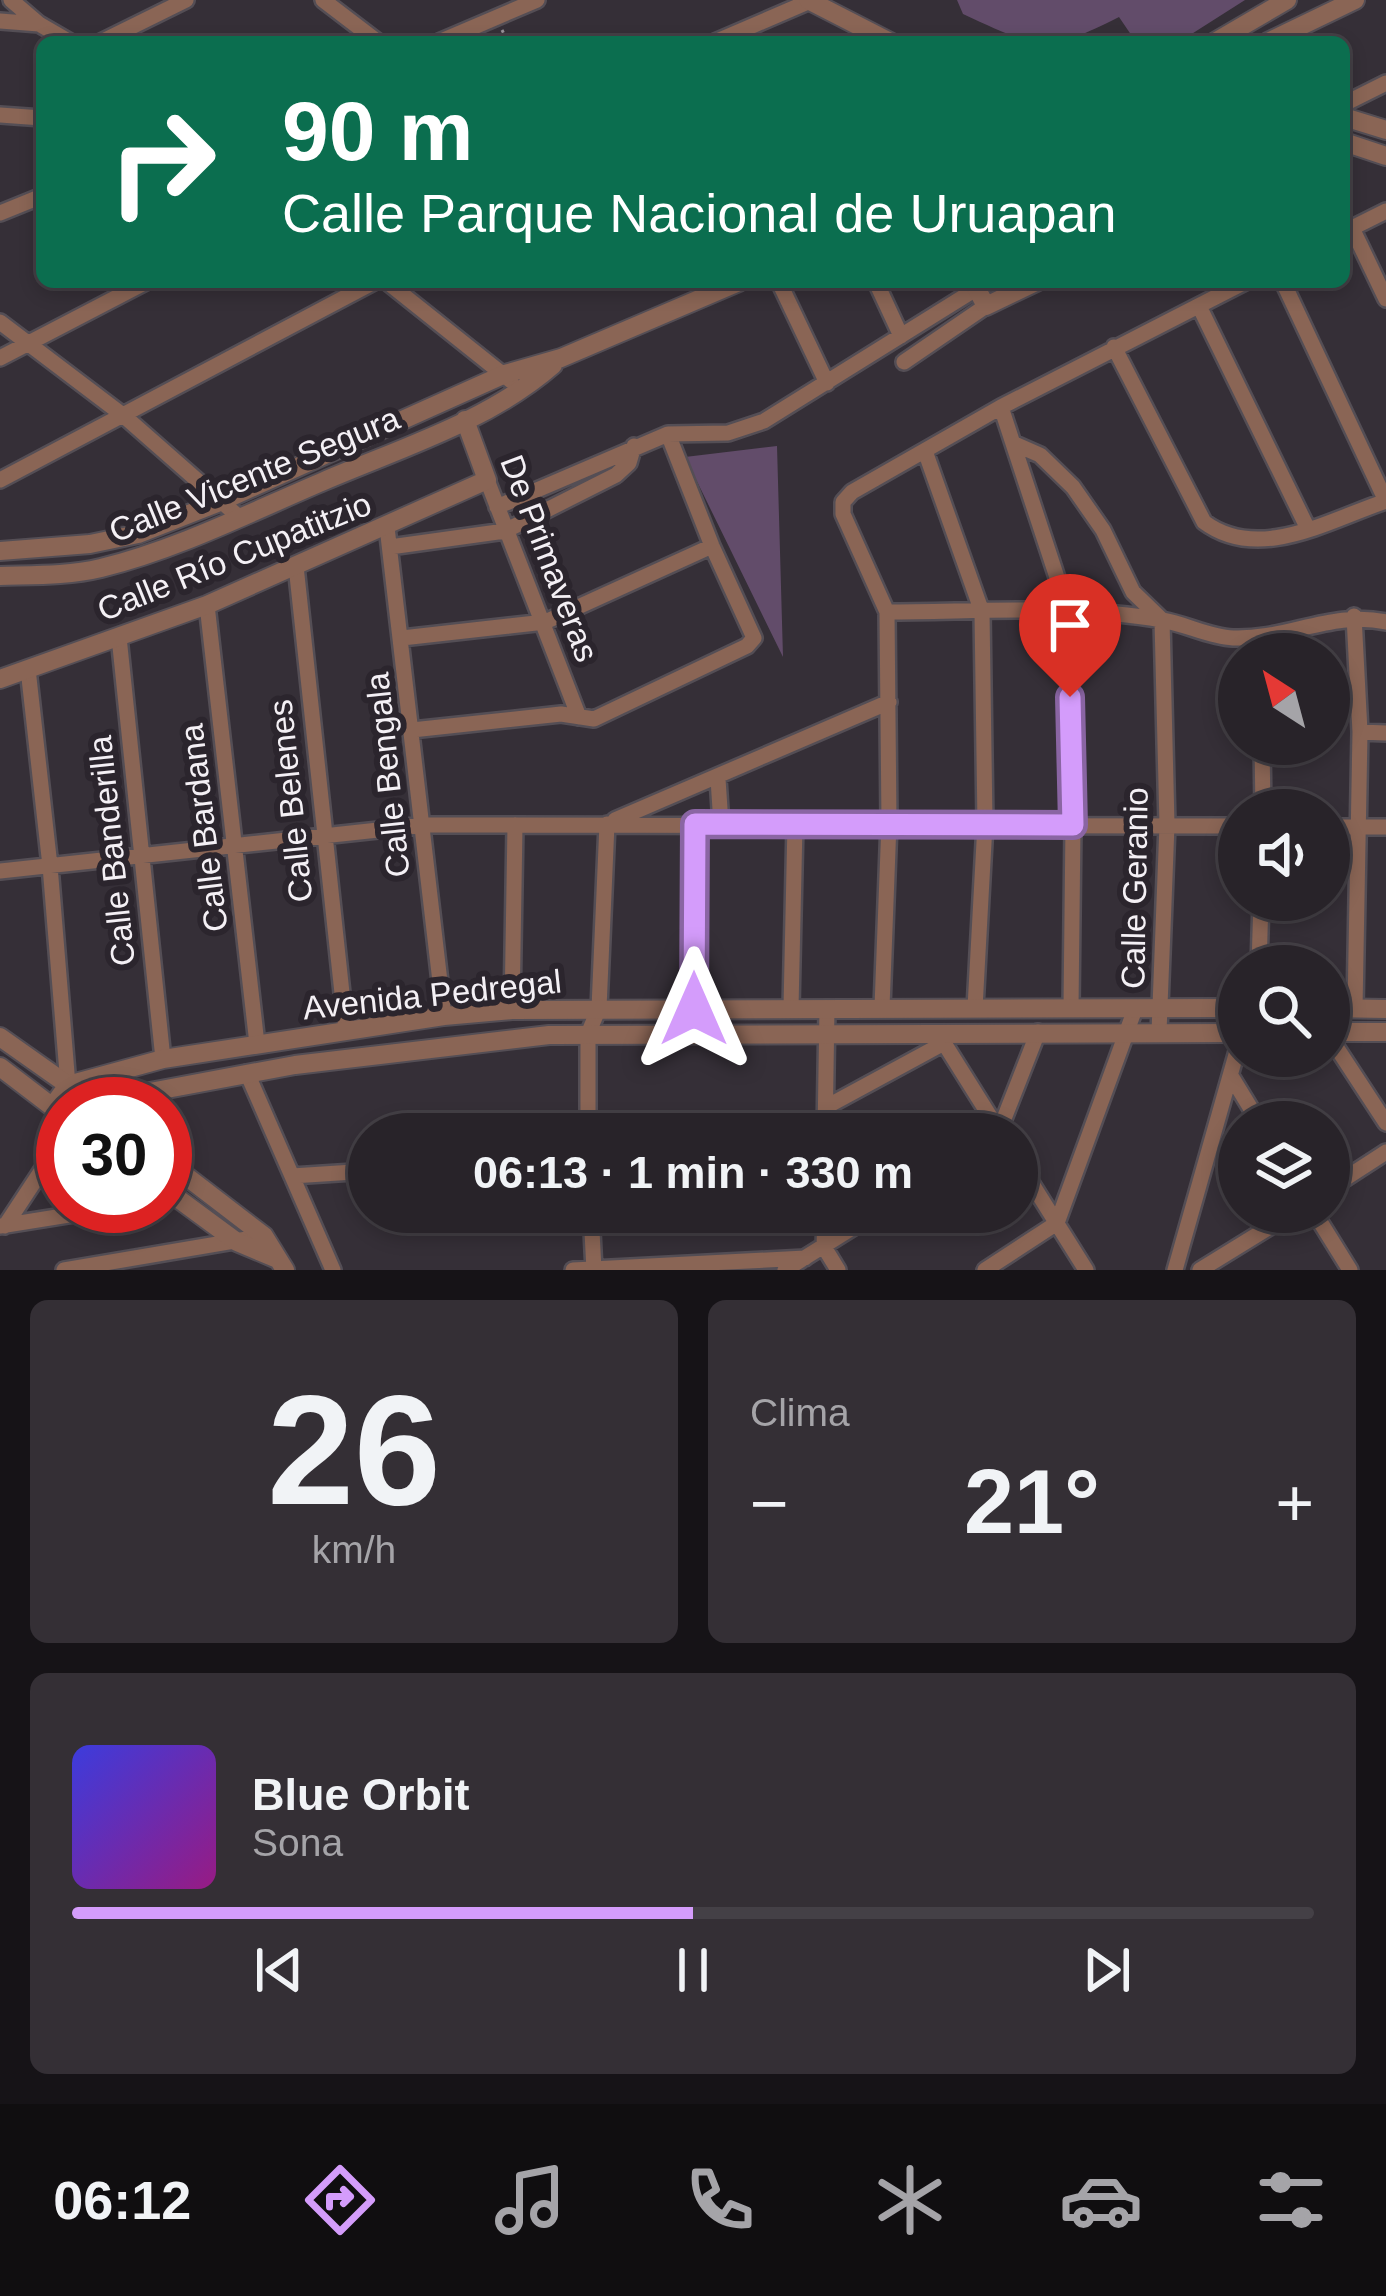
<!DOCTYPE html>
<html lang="es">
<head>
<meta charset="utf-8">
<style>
  :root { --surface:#282329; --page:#342f35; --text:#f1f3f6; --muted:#a5a4a8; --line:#444046; --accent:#d49cfb }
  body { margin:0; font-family:Helvetica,sans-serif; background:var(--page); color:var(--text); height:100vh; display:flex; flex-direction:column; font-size:45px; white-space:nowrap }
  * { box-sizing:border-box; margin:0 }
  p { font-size:39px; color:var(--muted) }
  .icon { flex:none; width:66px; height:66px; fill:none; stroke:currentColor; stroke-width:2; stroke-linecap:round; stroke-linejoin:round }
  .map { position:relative; height:1270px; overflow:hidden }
  .sheet { display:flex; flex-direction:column; gap:30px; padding:30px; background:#161317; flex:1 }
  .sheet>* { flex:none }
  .guide { position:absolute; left:36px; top:36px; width:1314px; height:252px; border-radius:18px; box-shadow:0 6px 18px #0003,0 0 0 3px var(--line); background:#0b6e4f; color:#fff; overflow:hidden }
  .needle { width:78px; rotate:324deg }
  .buttons { position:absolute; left:1218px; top:633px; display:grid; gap:24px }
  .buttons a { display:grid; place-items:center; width:132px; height:132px; border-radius:50%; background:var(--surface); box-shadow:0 6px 18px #0003,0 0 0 3px var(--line); font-size:60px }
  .speed { position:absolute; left:36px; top:1077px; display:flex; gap:24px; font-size:60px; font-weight:700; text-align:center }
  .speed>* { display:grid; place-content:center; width:156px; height:156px; border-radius:50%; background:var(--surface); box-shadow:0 6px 18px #0003,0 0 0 3px var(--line); line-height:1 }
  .speed .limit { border:18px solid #d22; background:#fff; color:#111 }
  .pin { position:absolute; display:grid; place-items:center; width:102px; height:102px; color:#fff; margin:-123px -51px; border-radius:50% 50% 50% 0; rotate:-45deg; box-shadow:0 0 12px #0007 }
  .pin .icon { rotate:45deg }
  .me { position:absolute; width:132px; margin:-66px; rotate:0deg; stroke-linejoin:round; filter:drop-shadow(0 0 9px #0008) }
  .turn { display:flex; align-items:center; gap:42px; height:252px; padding:0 48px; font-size:54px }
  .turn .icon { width:156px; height:156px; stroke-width:2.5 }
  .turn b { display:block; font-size:84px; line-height:102px }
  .big { font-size:90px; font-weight:800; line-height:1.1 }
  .sheet .widget { flex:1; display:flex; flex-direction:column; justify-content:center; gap:18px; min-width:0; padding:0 42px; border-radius:18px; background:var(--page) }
  .sheet .dial { align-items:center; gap:0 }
  .dial b { font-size:156px; line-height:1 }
  .song { display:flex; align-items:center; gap:36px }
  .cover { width:144px; height:144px; border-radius:18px; background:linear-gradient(135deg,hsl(240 70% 55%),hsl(310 70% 35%)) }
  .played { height:12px; border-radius:6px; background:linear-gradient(90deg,var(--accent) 50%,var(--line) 50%) }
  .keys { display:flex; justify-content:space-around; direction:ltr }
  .heat { display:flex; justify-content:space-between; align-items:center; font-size:66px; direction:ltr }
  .sheet .tiles { flex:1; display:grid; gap:30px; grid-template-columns:1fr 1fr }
  .widget:last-child { grid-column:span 2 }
  .trip { position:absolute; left:348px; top:1113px; width:690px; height:120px; border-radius:60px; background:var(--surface); box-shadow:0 6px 18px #0003,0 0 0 3px var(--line); font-weight:800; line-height:120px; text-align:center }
  .dock { display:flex; height:192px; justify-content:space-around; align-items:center; background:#100e10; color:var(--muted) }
  .dock .icon { width:84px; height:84px }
  .dock .active { color:var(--accent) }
  .dock b { font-size:54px; color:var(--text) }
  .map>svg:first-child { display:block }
  .green { fill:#624c6a }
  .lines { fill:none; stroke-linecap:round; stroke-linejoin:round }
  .minor-casing { stroke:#544e55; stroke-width:20 }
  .tertiary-casing { stroke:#544e55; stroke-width:22 }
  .path { stroke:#98939a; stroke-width:3; stroke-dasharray:3 9; stroke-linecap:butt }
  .minor { stroke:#8a6555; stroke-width:15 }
  .tertiary { stroke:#8a6555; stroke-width:18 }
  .route-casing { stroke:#8a65a3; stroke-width:30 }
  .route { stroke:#d49cfb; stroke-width:21 }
  .labels { text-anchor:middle; stroke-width:12; stroke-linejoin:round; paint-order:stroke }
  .street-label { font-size:33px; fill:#f4f0f5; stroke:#2b252d }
</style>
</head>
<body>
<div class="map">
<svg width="1386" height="1270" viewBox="0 0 1386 1270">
  <rect width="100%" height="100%" fill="#352f37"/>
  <path class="green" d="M957,0H1245L1179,42H1136L1119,17C1044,55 1037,48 963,14Z
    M777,446L783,657L685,457Z"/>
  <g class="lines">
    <defs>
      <path id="minor" d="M11,0L39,24L70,42
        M323,0L378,42
        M0,21L39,24
        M101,42L186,0
        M439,42L537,0
        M715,42L810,1
        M1344,104L1386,83
        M0,115L42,118
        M0,213L42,196
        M1352,228L1386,299
        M1346,231L1386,211
        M387,282L511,381
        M779,282L827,383
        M876,282L901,336
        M1283,282L1386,501
        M1199,306L1308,529
        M0,322L124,416L239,517
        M1114,347L1204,522C1259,563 1329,520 1386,501
        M0,358L146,282
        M904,362L986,306
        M1001,407L1068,611L1073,825L1071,1008
        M1015,444L1040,455L1073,487L1103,530L1133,592L1162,620L1167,825L1159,1032
        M925,451L982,612L985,824L975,1008
        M0,480L374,282
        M487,480L579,717
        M497,507L668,434L728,433L764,421L976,289
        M387,527L444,1016
        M390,547L505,531L616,475L629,463L634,446
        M296,566L346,1030
        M207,605L257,1044
        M887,612C977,612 1073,604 1162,620C1186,624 1209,637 1233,638C1286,640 1334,610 1386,622
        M1354,616L1360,732L1355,1008
        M119,637L163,1059
        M402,638L545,622L712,546
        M28,669L50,866L68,1085
        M412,730L561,714L594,719L747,646L754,638L712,546L668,434
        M1360,732L1386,733
        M1262,744L1263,810
        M718,779L721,824
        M615,820L889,702
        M1329,827H1386
        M0,871L424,825L1239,826
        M1259,966L1261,900
        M882,1007L889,823L887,612L843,514V502L852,492L1001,407L1245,282
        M791,1008L795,824
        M694,1009L695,824
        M512,1010L515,825
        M939,1035L1001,1134
        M1329,1036L1386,1123
        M247,1073L333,1270
        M1231,1076L1259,1122
        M826,1107L944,1043
        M588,1134V1034L599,1008L607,824
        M825,1134L827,1008
        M998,1134L1038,1032
        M1017,1160L1086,1270
        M292,1176L369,1171
        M1329,1189L1386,1152
        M591,1212L594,1270
        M825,1212L824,1247L838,1270
        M1314,1212L1350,1270
        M0,1226L125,1206
        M5,1226L63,1138
        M64,1270L264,1236
        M573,1270L805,1258
        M785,1270L878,1212
        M985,1270L1057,1223L1135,1009
        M1175,1270L1239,1044
        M1200,1270L1294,1212"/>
      <path id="tertiary" d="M808,0L890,42
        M1215,42L1287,0
        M1268,42L1355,0
        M1344,117L1386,130
        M1344,142L1386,156
        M973,282L986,306L1036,282
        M0,551L90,544L138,534L222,501L505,374L561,358L739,282
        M0,576C34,575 68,576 101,568C178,549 251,512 324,481C401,448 489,421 553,365
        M0,679L207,605L487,480L465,420
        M1329,1008L1386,1009
        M1329,1032H1386
        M0,1037L75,1090
        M0,1067L63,1115
        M86,1104L295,1065L549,1035L1239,1033
        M52,1107L68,1085L163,1059L444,1016L512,1010L1239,1008
        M165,1160L264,1236L285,1270
        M165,1189L237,1242L275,1258"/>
    </defs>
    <use href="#minor" class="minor-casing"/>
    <use href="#tertiary" class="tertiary-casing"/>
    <path class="path" d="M502,30L508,42"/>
    <use href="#minor" class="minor"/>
    <use href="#tertiary" class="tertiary"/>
  </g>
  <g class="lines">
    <defs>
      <path id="route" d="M694,1009L695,824L1073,825L1070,697"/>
    </defs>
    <use href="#route" class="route-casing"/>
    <use href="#route" class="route"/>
  </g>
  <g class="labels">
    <g class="street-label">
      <text transform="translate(254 474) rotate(-22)" y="12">Calle Vicente Segura</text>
      <text transform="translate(234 556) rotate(-22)" y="12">Calle Río Cupatitzio</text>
      <text transform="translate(550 558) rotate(69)" y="12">De Primaveras</text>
      <text transform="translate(387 775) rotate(-96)" y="12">Calle Bengala</text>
      <text transform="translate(290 801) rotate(-96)" y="12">Calle Belenes</text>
      <text transform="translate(203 828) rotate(-97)" y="12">Calle Bardana</text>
      <text transform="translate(111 851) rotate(-96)" y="12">Calle Banderilla</text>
      <text transform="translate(1134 888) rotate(-89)" y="12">Calle Geranio</text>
      <text transform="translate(432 994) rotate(-6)" y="12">Avenida Pedregal</text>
    </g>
  </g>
</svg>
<div class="buttons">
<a><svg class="needle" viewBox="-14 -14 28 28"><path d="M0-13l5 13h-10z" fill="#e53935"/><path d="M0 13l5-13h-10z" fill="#a5a4a8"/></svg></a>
<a><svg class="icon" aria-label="sound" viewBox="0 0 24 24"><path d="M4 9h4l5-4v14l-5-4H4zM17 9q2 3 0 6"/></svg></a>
<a><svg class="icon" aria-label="search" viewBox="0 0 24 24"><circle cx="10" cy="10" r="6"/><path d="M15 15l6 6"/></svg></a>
<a><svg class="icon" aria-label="layers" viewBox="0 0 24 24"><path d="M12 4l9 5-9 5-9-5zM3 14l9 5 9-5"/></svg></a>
</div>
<div class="speed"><div class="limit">30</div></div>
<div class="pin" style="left:1070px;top:697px;background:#d93025"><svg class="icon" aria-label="arrive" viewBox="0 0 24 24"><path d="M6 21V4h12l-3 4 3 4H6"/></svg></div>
<svg class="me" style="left:694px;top:1009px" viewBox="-20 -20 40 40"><path d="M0-17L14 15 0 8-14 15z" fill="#d49cfb" stroke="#fff" stroke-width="4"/></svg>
<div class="trip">06:13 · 1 min · 330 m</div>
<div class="guide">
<div class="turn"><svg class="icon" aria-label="right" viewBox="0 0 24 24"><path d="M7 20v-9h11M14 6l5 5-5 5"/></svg><div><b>90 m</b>Calle Parque Nacional de Uruapan</div></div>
</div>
</div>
<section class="sheet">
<div class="tiles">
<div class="widget dial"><b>26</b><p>km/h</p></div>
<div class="widget"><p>Clima</p>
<div class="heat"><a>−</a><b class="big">21°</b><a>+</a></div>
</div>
<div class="widget">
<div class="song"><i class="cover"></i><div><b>Blue Orbit</b><p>Sona</p></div></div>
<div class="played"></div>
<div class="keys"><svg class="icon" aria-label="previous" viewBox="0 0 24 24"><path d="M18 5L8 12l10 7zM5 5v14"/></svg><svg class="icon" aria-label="pause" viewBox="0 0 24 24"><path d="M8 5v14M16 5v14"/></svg><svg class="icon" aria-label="next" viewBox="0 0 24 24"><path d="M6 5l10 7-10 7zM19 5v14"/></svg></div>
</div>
</div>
</section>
<nav class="dock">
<b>06:12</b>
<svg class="icon active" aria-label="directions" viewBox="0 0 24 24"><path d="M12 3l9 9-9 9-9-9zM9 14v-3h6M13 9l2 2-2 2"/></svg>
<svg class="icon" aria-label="music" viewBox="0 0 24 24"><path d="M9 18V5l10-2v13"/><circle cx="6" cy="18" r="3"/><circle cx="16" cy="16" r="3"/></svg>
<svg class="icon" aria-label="phone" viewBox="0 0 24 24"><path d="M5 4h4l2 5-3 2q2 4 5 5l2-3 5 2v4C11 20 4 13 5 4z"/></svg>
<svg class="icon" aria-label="climate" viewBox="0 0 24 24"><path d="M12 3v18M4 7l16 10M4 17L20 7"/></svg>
<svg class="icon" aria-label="car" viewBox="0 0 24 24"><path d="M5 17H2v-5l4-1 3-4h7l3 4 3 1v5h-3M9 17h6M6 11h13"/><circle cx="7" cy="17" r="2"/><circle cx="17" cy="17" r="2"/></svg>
<svg class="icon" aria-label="filters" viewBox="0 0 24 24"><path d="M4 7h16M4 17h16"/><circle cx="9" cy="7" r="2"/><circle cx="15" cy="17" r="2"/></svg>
</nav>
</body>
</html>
